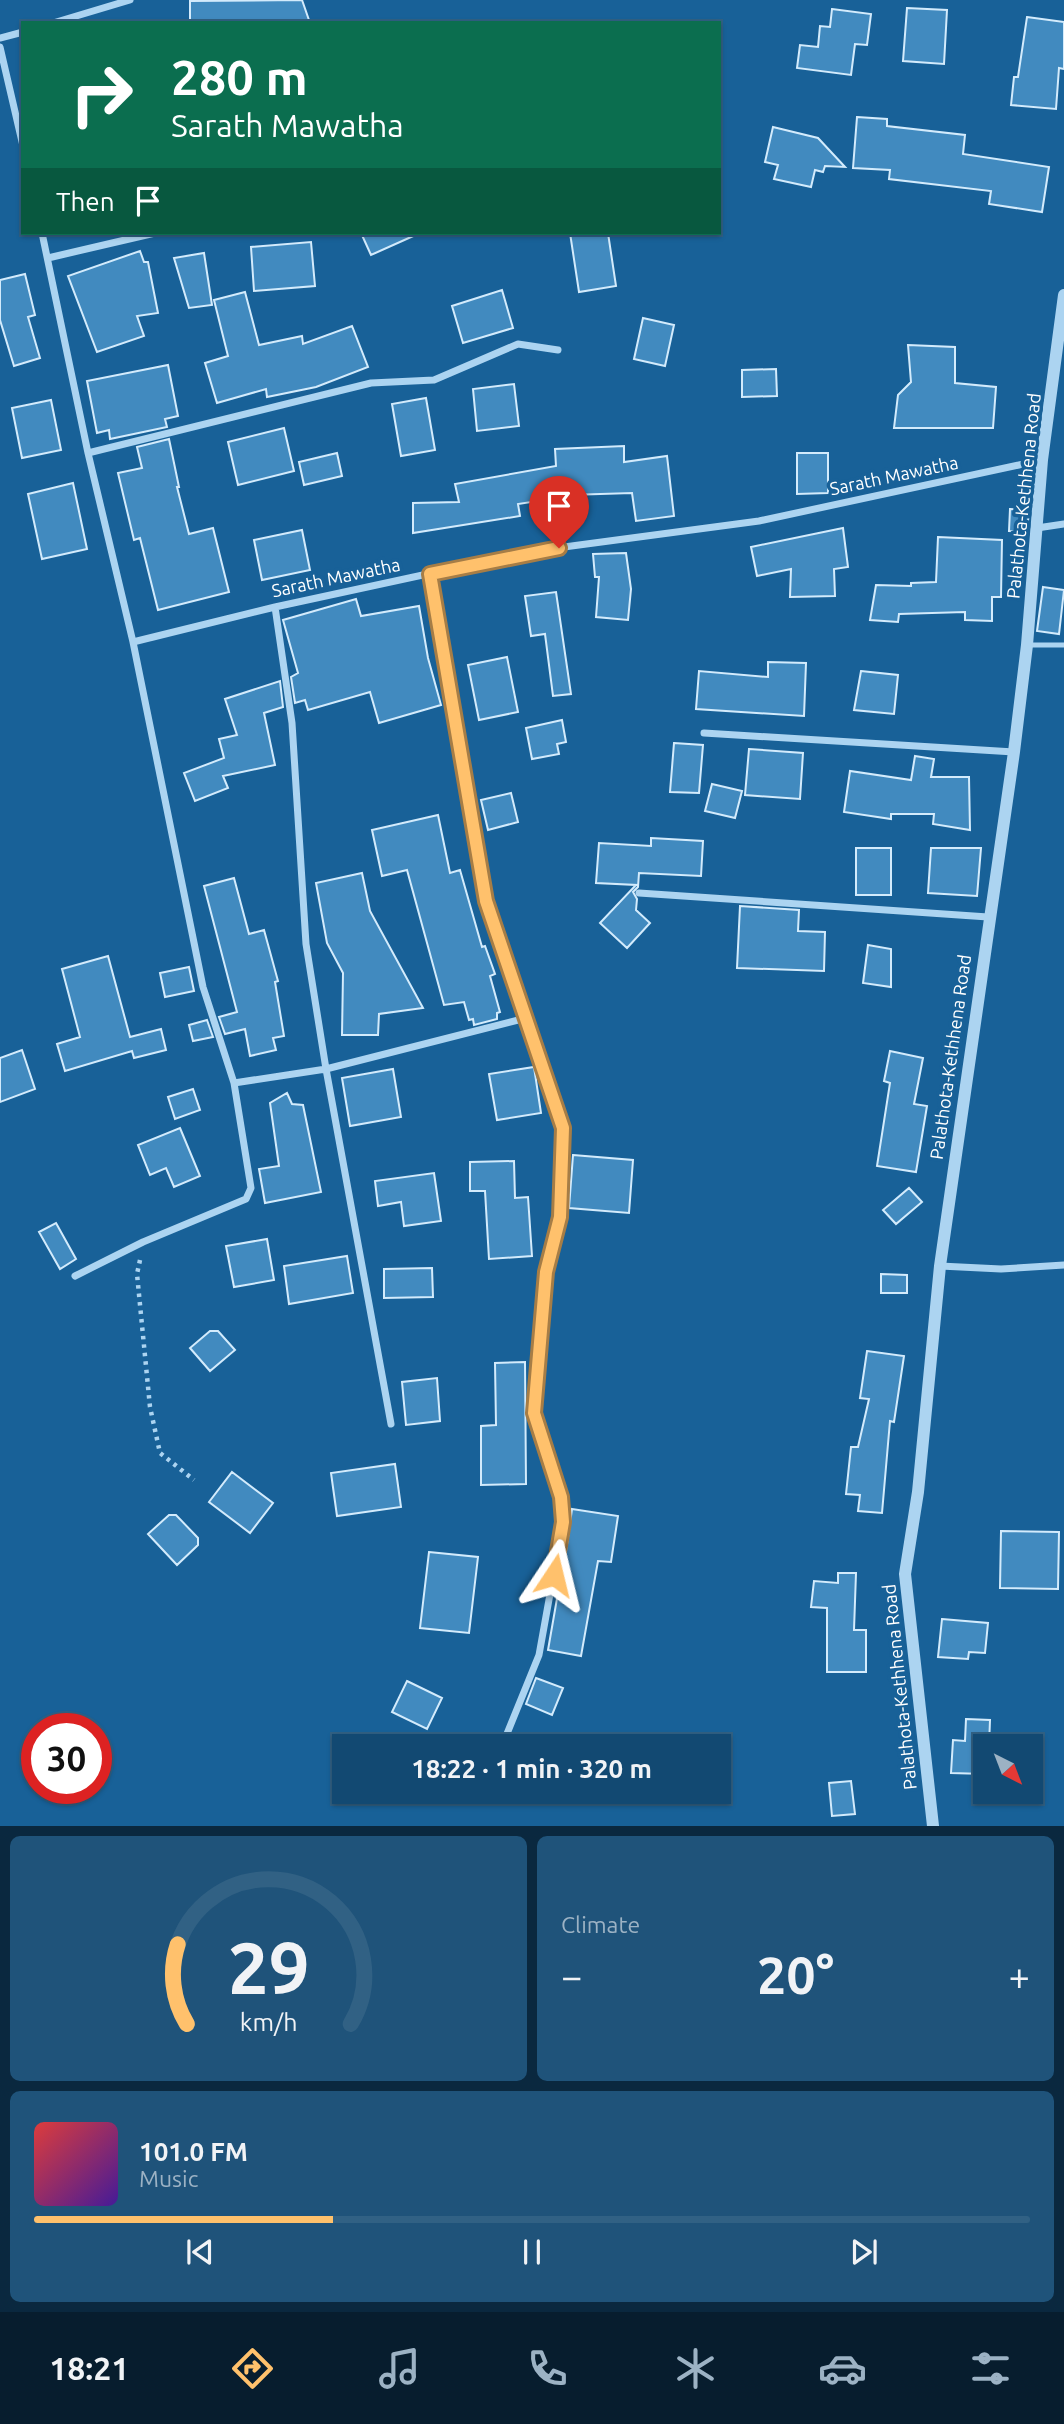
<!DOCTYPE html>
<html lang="en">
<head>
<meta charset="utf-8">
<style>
  :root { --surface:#124972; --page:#1f537a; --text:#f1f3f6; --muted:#9cb2c4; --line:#316184; --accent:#ffc16c }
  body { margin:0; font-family:Ubuntu,sans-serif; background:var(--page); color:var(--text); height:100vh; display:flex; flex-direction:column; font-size:26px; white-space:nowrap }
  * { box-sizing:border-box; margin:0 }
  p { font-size:23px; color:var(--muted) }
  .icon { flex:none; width:38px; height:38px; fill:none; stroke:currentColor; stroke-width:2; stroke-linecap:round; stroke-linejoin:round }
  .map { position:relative; height:1826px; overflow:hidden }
  .details { display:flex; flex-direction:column; gap:10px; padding:10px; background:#0a283f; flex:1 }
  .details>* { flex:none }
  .hud { position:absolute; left:21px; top:21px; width:700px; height:214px; border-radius:0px; box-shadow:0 2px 5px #0004,0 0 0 2px var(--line); background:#0b6e4f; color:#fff; overflow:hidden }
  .needle { width:46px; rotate:138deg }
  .fabs { position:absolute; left:973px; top:1734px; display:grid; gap:14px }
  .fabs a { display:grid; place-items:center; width:70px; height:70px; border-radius:0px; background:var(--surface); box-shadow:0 2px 5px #0004,0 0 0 2px var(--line); font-size:35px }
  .speed { position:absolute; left:21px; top:1713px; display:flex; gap:14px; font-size:35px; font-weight:700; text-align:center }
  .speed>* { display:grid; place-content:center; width:91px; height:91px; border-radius:50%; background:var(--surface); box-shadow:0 2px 5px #0004,0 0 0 2px var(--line); line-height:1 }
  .speed .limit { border:10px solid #d22; background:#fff; color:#111 }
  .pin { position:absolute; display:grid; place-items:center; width:60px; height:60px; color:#fff; margin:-72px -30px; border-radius:50% 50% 50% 0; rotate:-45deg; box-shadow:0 0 7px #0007 }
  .pin .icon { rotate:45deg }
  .me { position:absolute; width:77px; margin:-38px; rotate:10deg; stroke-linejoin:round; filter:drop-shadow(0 0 5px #0008) }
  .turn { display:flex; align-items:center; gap:24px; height:147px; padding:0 35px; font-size:32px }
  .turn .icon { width:91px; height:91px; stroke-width:2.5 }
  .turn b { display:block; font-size:49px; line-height:60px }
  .then { display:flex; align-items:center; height:66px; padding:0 35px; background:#0003; gap:14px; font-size:26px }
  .big { font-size:52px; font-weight:700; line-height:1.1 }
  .details .card { flex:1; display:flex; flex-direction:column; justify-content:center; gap:10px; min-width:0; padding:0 24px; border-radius:10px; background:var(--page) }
  .details .dial { align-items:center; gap:0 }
  .dial svg { height:182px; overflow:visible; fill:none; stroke:var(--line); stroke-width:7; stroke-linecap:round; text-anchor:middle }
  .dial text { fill:var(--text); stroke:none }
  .song { display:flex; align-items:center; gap:21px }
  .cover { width:84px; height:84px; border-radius:10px; background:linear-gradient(135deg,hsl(0 70% 55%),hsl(260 70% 35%)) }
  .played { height:7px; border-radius:4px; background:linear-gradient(90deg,var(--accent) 30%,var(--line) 30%) }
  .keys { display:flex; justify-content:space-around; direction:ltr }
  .heat { display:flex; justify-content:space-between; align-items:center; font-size:38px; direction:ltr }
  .details .tiles { flex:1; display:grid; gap:10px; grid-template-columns:1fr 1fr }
  .card:last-child { grid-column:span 2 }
  .trip { position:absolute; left:332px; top:1734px; width:399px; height:70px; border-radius:0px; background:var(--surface); box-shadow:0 2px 5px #0004,0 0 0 2px var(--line); font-weight:700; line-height:70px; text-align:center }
  .dock { display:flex; height:112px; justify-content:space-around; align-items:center; background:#071d2e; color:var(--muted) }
  .dock .icon { width:49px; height:49px }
  .dock .selected { color:var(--accent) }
  .dock b { font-size:32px; color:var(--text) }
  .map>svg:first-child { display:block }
  .building { fill:#418abf; stroke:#d3ebfc; stroke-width:2 }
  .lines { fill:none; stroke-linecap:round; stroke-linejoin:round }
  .path { stroke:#acd4f1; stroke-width:4.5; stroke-dasharray:3.5 5; stroke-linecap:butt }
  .service { stroke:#acd4f1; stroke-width:5 }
  .minor { stroke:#acd4f1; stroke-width:7 }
  .tertiary { stroke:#acd4f1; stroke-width:12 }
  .route-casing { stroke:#a67d46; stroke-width:18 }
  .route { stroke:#ffc16c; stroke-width:12 }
  .labels { text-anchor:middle; stroke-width:7; stroke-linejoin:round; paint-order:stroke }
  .street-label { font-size:18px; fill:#fff; stroke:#186198 }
</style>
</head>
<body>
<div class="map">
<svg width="1064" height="1826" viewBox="0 0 1064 1826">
  <rect width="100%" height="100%" fill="#186198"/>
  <path class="building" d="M302,0L310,23H190V1Z
    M907,8L947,10L944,64L903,61Z
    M832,9L871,14L867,45L855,44L851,75L797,68L800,45L818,47L820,26L830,27Z
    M1027,17L1064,22V69L1059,68L1056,109L1011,105L1014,77H1018Z
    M857,117L887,119V126L965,135L963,154L1049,167L1042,212L989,204L991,191L889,179L890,170L853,168Z
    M773,127L818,138L845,167L825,166L823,172L815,170L811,187L774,179L778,165L765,162Z
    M361,233H420L371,255Z
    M570,233H608L616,286L579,292Z
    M311,242L315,286L254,291L251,247Z
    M140,251L144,262H148L158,313L137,316L144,336L97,352L68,276Z
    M204,253L212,305L189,308L174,258Z
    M25,274L35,315L28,317L40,358L14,366L0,320V280Z
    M502,290L513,328L463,343L452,306Z
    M245,292L259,345L302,336L303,344L352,326L368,367L316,387L267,397L266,389L217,403L205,363L228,356L214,300Z
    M643,318L674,325L665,366L634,359Z
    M908,345L955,347V383L996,387L993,428H894L898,395L911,382Z
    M168,365L178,416L165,419L167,427L110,439L109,430L97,433L87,381Z
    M776,369L777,396L742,397V370Z
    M514,384L519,426L477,431L473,389Z
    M426,398L435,450L401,456L392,404Z
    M51,400L61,450L22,458L12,408Z
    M284,428L294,471L238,485L228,442Z
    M169,439L179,487H177L189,534L213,528L229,592L158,610L140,538L134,540L118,473L142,468L137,447Z
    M624,446V462L667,456L674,516L636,521L632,493L537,496L538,501L518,504L520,516L413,533V503L459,502L455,484L556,466L555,449Z
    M337,453L342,476L304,485L299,462Z
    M797,453H828V493L797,494Z
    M73,483L87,549L42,559L28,494Z
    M1010,509L1029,510L1027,532L1009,531Z
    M843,528L848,567L834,569L835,596L790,597L791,569L757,576L751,547Z
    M302,530L310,570L262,580L254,540Z
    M938,537L1002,540L1001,597H992V621L965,620V612L899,614L898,622L870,620L876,585L911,586V583L936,582Z
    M626,553L631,589L628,620L596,617L599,577H595L593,554Z
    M1043,587L1064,590L1059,634L1037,631Z
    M556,592L571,694L553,696L545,634L531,636L525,596Z
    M356,599L361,616L419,606L428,658L441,705L379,723L370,692L308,710L305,700L295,703L291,677L298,673L283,620Z
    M507,657L518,712L479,720L468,665Z
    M768,662L806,663L804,716L696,709L699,671L768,677Z
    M861,671L898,675L894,714L854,710Z
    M280,681L283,707L264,713L275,765L223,776L228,788L195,801L184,773L224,758L219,739L237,735L225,699Z
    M562,720L566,742L557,744L559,754L532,759L526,728Z
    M674,743L703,745L699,793L670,792Z
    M749,749L803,753L800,799L745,795Z
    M915,756L934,759L931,777H969L970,830L933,824L934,814H891V819L844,812L850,771L911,780Z
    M712,784L742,791L735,818L705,811Z
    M511,793L518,822L488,830L481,800Z
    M438,815L450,873L460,870L482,947L485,946L495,974L490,976L500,1012L497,1013V1019L474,1025L473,1019L469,1020L464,1002L444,1005L407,870L382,876L372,830Z
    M651,838L703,841L701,876L639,873L638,887L633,892L637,899L636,910L650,923L627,948L600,923L636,885L596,883L599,843L651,846Z
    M856,848H891V895H856Z
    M931,848H981L977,896L928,893Z
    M362,873L370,911L423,1008L379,1014L378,1035H342L343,973L327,943L316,883Z
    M234,878L249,934L264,930L278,981L275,982L284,1036L273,1038L276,1050L250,1056L245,1029L225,1034L219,1017L237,1012L204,886Z
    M740,906L799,910L798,931L825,932L824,971L737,968Z
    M868,945L891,949V987L863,983Z
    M108,956L130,1037L161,1029L166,1050L134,1058L132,1051L65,1071L57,1044L80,1037L62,969Z
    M189,967L194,991L165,997L160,973Z
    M207,1020L213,1037L193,1041L189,1025Z
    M22,1050L35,1089L0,1102V1058Z
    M890,1051L923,1058L914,1104L927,1106L916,1172L877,1166L890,1083L884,1081Z
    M534,1067L541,1113L497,1120L489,1074Z
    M393,1069L401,1117L350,1126L342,1078Z
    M193,1089L200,1110L175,1119L168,1097Z
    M287,1093L292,1104L303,1105L321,1192L265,1203L259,1169L279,1166L270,1103Z
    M180,1128L200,1176L174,1187L166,1168L150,1175L138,1145Z
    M573,1155L633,1160L629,1213L569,1208Z
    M514,1161L515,1198L528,1197L532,1256L489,1259L485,1191H470V1162Z
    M434,1173L441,1221L404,1226L401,1202L378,1206L375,1181Z
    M909,1188L922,1202L896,1224L883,1210Z
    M56,1223L76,1259L60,1269L39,1232Z
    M267,1239L274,1280L234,1287L226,1246Z
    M347,1256L353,1293L289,1304L284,1266Z
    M432,1268L433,1297L384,1298V1269Z
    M881,1274L907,1275V1293H881Z
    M210,1331H218L235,1350L210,1371L190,1348Z
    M867,1351L904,1356L894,1422L890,1421L882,1513L858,1511L860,1495L846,1494L851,1447H858L869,1399L860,1398Z
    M525,1362L526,1484L481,1485V1426L496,1425L495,1363Z
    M437,1378L440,1421L406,1425L402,1382Z
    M395,1464L401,1507L337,1516L331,1473Z
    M232,1472L273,1503L250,1533L209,1502Z
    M572,1509L618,1516L611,1562L598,1561L581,1656L548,1650L559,1587H561Z
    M169,1515H176L198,1538V1545L177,1565L148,1534Z
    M1001,1531L1059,1532L1058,1589L1000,1588Z
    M429,1552L478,1557L469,1633L420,1628Z
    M838,1573H856L854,1630H866V1672H827V1608L811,1607L814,1581L838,1583Z
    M942,1619L988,1623L985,1653L969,1652L968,1659L938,1657Z
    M536,1678L563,1688L552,1715L526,1704Z
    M407,1681L442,1698L427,1729L392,1712Z
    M966,1719L990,1720L989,1746H985V1774L951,1773L953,1740L965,1741Z
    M851,1781L855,1814L832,1816L829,1783Z"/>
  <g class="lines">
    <path class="path" d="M140,1260L137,1274L150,1407L160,1453L194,1480"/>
    <path class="service" d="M1027,645H1064"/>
    <path class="minor" d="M53,23L130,0
      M0,38L23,32
      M0,47L23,146
      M42,233L88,453L133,642L275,607L534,551L759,521L1042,460
      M48,258L155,233
      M88,453L371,383L434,380L518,344L558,350
      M1037,528L1064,524
      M430,574L486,901L563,1128L560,1217L546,1272L534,1413L561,1497L563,1522L539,1655L502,1746
      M275,607L292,723L306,944L326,1069L391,1424
      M704,733L1014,752
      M639,893L988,917
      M234,1083L326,1069L526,1018
      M940,1266L1001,1269L1064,1265
      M75,1276L143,1242L246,1199L251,1188L234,1083L203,987L133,642"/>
    <path class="tertiary" d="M933,1826L905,1574L918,1492L940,1266L1014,752L1027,645L1042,460L1064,295"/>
  </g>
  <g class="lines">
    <defs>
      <path id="route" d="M554,1575L563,1522L561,1497L534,1413L546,1272L560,1217L563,1128L486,901L430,574L559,548"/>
    </defs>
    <use href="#route" class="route-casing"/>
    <use href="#route" class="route"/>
  </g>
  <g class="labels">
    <g class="street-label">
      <text transform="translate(894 476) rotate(-12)" y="6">Sarath Mawatha</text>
      <text transform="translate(1024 496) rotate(-84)" y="6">Palathota-Kethhena Road</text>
      <text transform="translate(336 578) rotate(-12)" y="6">Sarath Mawatha</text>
      <text transform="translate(951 1057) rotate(-82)" y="6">Palathota-Kethhena Road</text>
      <text transform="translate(900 1687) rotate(-96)" y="6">Palathota-Kethhena Road</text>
    </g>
  </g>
</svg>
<div class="fabs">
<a><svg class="needle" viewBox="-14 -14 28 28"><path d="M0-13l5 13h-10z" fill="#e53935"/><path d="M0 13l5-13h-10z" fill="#9cb2c4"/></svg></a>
</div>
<div class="speed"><div class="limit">30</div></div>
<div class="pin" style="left:559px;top:548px;background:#d93025"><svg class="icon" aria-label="arrive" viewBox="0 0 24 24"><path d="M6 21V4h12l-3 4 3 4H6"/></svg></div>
<svg class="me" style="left:554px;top:1575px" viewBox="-20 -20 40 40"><path d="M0-17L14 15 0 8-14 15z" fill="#ffc16c" stroke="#fff" stroke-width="4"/></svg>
<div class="trip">18:22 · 1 min · 320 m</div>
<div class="hud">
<div class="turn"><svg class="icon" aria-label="right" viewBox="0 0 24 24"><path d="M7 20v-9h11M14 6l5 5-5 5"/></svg><div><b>280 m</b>Sarath Mawatha</div></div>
<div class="then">Then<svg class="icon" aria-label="arrive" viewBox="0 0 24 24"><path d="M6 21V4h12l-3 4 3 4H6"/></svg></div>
</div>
</div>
<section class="details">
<div class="tiles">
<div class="card dial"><svg viewBox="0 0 100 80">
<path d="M14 69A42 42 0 1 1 86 69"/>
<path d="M14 69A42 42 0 0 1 10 34" stroke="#ffc16c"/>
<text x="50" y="56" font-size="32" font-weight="700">29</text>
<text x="50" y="72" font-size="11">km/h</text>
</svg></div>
<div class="card"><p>Climate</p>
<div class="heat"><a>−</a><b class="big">20°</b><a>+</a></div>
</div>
<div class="card">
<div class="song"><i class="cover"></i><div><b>101.0 FM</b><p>Music</p></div></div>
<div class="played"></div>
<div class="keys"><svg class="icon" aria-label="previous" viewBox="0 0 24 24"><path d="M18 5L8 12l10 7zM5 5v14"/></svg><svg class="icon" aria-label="pause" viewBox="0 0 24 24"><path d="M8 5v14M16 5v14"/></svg><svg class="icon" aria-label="next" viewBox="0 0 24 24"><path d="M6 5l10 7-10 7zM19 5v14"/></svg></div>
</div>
</div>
</section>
<nav class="dock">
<b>18:21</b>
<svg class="icon selected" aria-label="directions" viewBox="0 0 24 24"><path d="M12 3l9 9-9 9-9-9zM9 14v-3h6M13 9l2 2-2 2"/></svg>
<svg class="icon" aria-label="music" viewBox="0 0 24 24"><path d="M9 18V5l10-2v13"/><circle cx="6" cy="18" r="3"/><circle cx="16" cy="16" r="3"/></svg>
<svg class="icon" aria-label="phone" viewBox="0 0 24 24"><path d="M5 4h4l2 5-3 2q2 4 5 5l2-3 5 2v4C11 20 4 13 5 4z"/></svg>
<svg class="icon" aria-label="climate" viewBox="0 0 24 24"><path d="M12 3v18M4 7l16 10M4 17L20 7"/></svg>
<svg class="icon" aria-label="car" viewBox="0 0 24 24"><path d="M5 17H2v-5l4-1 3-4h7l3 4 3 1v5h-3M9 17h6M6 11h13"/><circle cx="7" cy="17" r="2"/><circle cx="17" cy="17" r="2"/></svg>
<svg class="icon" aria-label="filters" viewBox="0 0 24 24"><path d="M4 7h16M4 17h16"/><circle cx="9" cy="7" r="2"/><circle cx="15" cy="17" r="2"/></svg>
</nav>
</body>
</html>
